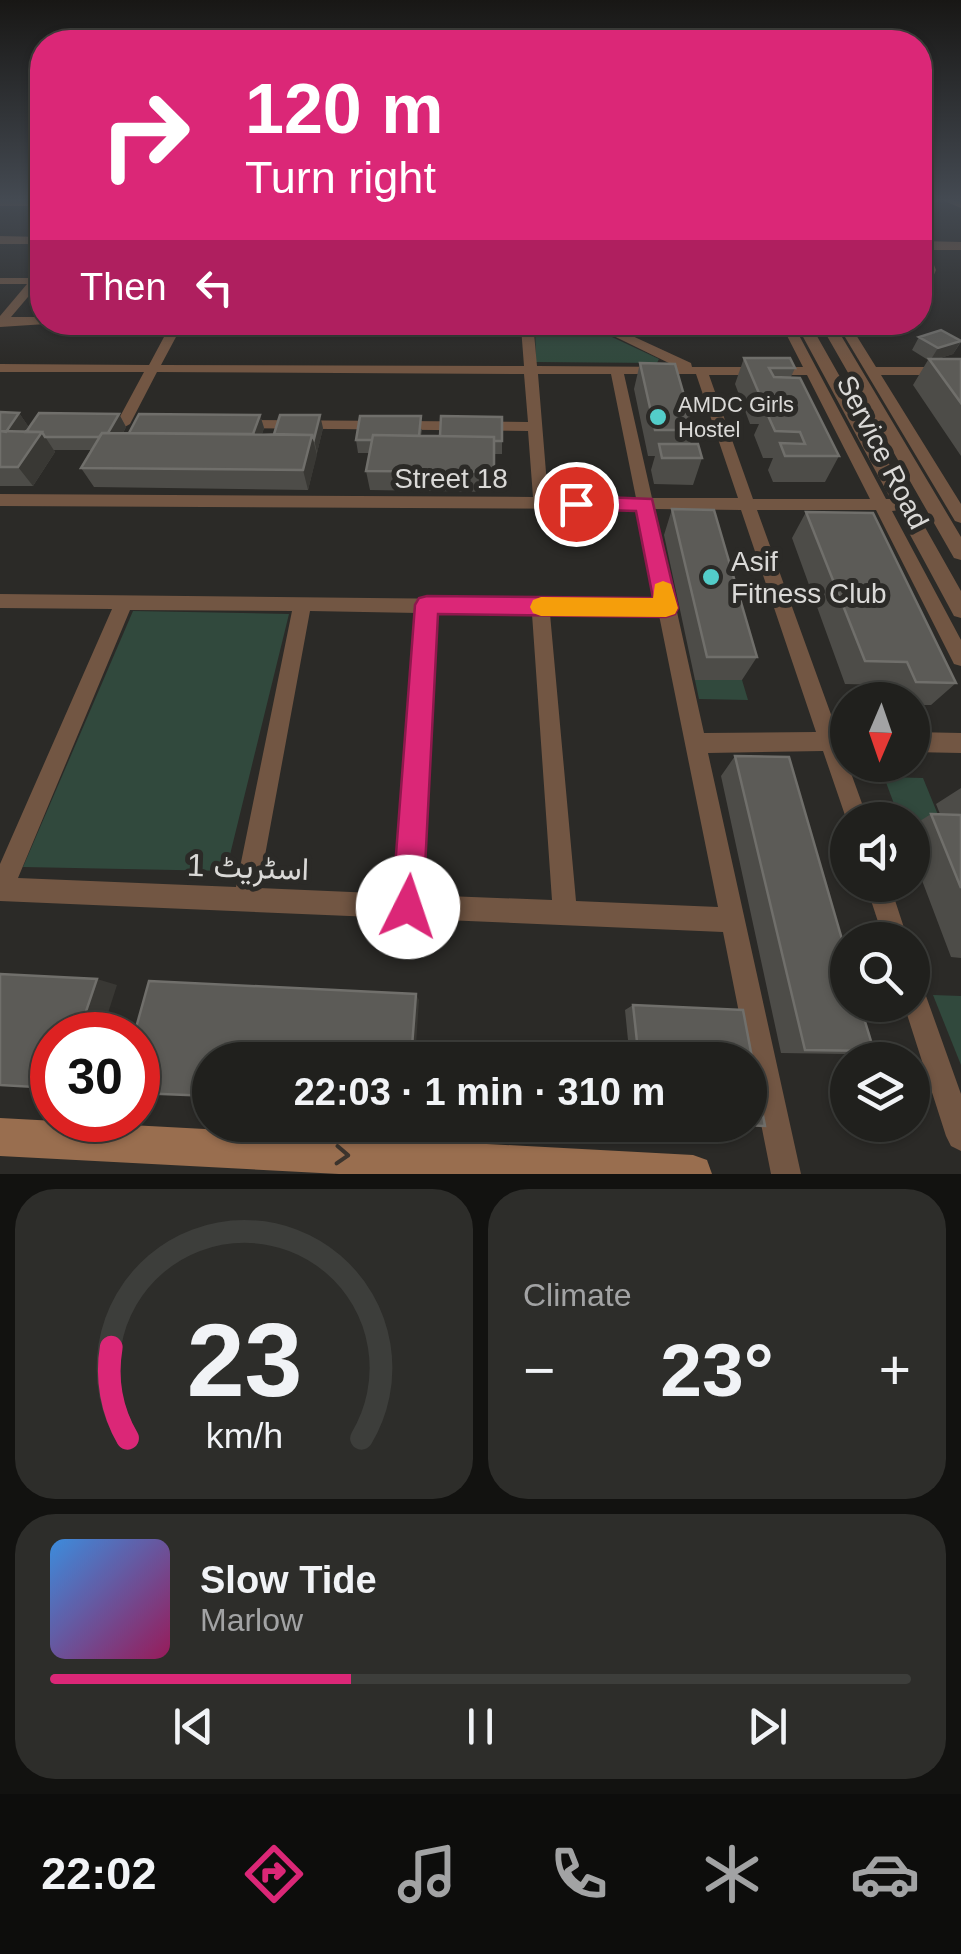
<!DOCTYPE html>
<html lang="en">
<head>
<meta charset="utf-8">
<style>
  :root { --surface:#20201d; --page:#2d2d2a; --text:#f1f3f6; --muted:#a2a3a4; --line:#3d3e3b; --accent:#db2777 }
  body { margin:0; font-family:Helvetica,Vazirmatn,sans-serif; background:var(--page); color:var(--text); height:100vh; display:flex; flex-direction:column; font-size:38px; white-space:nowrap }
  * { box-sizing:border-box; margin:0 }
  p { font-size:32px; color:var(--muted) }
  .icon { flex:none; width:55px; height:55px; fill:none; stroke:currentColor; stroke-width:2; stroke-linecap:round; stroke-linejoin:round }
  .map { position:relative; height:1174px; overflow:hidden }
  .drawer { display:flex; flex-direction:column; gap:15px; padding:15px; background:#121210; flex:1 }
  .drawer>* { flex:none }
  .top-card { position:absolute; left:30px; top:30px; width:902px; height:305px; border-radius:40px; box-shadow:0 2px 8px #0004,0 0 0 2px var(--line); background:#db2777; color:#fff; overflow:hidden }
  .needle { width:65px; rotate:182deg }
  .fabs { position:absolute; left:830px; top:682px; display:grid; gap:20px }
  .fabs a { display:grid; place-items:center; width:100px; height:100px; border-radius:50%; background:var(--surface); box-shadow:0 2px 8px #0004,0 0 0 2px var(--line); font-size:50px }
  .speed { position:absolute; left:30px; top:1012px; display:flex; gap:20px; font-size:50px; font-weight:700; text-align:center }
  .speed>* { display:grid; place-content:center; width:130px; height:130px; border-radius:50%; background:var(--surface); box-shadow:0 2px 8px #0004,0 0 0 2px var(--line); line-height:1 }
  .speed .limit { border:15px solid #d22; background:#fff; color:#111 }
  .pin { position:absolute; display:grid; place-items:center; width:85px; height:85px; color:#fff; margin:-42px; border:5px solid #fff; border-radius:50%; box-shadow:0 2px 10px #0007 }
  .me { position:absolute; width:110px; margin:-55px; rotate:4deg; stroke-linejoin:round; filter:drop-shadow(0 0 8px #0008) }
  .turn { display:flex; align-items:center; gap:35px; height:210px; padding:0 50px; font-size:45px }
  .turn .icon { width:130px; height:130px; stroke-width:2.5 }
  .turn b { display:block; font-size:70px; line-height:85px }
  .then { display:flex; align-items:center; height:95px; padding:0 50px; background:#0003; gap:20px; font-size:38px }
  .big { font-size:75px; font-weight:800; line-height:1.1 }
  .drawer .card { flex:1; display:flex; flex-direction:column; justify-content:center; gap:15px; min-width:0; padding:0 35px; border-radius:40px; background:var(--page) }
  .drawer .dial { align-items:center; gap:0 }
  .dial svg { height:260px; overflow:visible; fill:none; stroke:var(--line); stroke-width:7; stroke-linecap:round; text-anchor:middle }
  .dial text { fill:var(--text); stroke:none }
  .song { display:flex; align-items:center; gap:30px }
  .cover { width:120px; height:120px; border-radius:15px; background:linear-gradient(135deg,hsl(210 70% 55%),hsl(330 70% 35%)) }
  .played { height:10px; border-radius:5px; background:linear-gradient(90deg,var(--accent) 35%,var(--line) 35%) }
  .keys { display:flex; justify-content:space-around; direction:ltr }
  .heat { display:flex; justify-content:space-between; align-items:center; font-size:55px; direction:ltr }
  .drawer .tiles { flex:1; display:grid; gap:15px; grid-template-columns:1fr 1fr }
  .card:last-child { grid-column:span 2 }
  .trip { position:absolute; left:192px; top:1042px; width:575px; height:100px; border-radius:50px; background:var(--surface); box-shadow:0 2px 8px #0004,0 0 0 2px var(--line); font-weight:800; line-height:100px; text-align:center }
  .tabs { display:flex; height:160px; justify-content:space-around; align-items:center; background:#0d0d0c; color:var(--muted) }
  .tabs .icon { width:70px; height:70px }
  .tabs .selected { color:var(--accent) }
  .tabs b { font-size:45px; color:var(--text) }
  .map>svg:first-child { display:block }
  .green { fill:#31493d }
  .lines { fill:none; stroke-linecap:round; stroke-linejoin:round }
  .minor { fill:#725643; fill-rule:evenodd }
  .tertiary { fill:#725643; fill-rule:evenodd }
  .secondary { fill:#996e4f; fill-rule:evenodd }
  .wall { fill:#4d4c48 }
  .shaded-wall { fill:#393834 }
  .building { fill:#5c5b57; stroke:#706f6b; stroke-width:2.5 }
  .oneway { stroke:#3c342d }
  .route { fill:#db2777; stroke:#8e194d; stroke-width:2.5 }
  .slow { fill:#f59e0b }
  .poi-dot { fill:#53cdc9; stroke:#2b2a27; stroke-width:4 }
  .labels { text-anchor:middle; stroke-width:10; stroke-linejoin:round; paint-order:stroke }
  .far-poi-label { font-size:22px; fill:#dad9d7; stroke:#2b2a27; text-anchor:start }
  .street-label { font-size:28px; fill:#dad9d7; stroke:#2b2a27 }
  .poi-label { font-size:28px; fill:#dad9d7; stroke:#2b2a27; text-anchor:start }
  .near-street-label { font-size:32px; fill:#dad9d7; stroke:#2b2a27 }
</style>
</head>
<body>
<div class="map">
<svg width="961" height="1174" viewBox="0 0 961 1174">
  <rect width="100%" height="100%" fill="#2b2a27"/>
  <path class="green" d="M535,323H582L659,359L657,363L536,362Z
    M133,611L289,614L226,871L23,867Z
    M695,680H742L748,700L699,699Z
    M884,777L923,778L945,832L913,831L912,820H900Z
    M933,995L961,996V1065Z"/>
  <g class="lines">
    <path class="minor" d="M941,198L961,202V208L942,200Z
      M0,200H42V206H0Z
      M42,271V284H39L11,317H42V322L46,324L0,327V316L27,284H0V278H33Z
      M172,322H184L161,365L524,366L521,327L435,326L429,322H533L537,366L677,367L585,322H602L691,363L692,367H803L780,322H792L886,499H903L911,505L909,509L892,511L961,640V666L954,664L876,510H757L837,731H848V751H843L868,820H848V824L823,751L708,753L801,1174H771L723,932L0,901V864L112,609L0,608V594L657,601L638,509L0,506V494L533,497L528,431L242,428L235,424L242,420L528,422L524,374L157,372L130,424L123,428L116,424L144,372H0V364L149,365ZM538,374H611L636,498L548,497ZM624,374H696L738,498H652ZM709,375H807L870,499H753ZM654,509L741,510L816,732L704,733ZM130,610L292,611L236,887L18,878ZM310,611L418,613L397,894L259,888ZM436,613L532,614L552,900L421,895ZM550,614L659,615L718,907L576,901Z
      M836,322H848L876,367H961V375H881L961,504V523L955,521Z
      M912,732L961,733V753L912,752Z
      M866,885H890L908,940H884Z
      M912,978L921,982L961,1094V1151L951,1146L946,1136L904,1005H912Z"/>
    <path class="tertiary" d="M0,236L42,237V244H0Z
      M920,241L961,242V250H928L936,270L926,293L920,297C920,277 920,261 920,241Z
      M795,322H809L961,591V618L954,616Z
      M819,322H833L961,537V560L954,558Z"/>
    <path class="secondary" d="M0,1118L693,1155L707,1160L712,1174H339L0,1156Z"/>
  </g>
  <path class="wall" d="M919,337L961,342L953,354L937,359H961V456L913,385L928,360L912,350Z
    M744,358L795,368L791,377L839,456L825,482H773L768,470L773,458H763L754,435L759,424H750L735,384Z
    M640,363L694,430L690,444L702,458L693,485L654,484L651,470L655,456H648L634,389Z
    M0,412L19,413L28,426L24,432L119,414L126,427L123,433L260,415L264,428L262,434L323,428L308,490L94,487L81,468L91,450H54L55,452L33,486H0Z
    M502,417V454H494L493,492L370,490L366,471L369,453H358L356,440L422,429L421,436H440Z
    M672,509L757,657L742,680H695L664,535Z
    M806,512L956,683L931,705H912V700H891L885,685L845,684L792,538Z
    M735,756L874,1051L845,1054L781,1053L721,776Z
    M961,788V958L951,957L912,854V826L931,814H940L936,804Z
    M633,1005L750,1060H630L625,1010Z"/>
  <path class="shaded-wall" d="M961,341L953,354L930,361L938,348Z
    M19,413L28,426L12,450L2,437Z
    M119,414L126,427L113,451L106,438Z
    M260,415L264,428L256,452L251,439Z
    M320,415L323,428L317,453L314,439Z
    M42,432L55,452L33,486L18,467Z
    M312,435L317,455L308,490L303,470Z
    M97,979L117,985L101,1035H78Z
    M416,994L419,1000L415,1060H411Z"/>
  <path class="building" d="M941,330L961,341L938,348L919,337Z
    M744,358H790L795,368H769L774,377L800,378L839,456H785L780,443L805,444L800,432L775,431L765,409H789L784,398H761Z
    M929,359H961V403Z
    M640,363L675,364L694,430H655Z
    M0,412L19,413L6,432L0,431Z
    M39,413L119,414L108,433H102L99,437H45L42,432H26Z
    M139,414L260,415L253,434L129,433Z
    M280,415H320L314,439L312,435L274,434Z
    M360,416H421L419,436L373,435L372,440H356Z
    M441,416L502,417V441H494V437L440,436Z
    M0,431L42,432L18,467H0Z
    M102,433L312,435L303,470L81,468Z
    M373,435L494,437V472L366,471Z
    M659,444H698L702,458H662Z
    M672,509L714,510L757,657H707Z
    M806,512L873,513L956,683L916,682L907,662L865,661Z
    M735,756L789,757L848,960V1005H860L874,1051L805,1050Z
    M931,814L961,815V888Z
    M0,974L97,979L78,1035H52V1088L0,1085Z
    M149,981L416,994L411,1060H210V1096L138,1093V1035H134Z
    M633,1005L743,1010L765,1126L745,1125H750V1060H639Z"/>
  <defs><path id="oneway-chevron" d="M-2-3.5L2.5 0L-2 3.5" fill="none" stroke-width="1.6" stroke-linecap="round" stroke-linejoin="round" transform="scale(2.5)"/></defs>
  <use class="oneway" href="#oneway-chevron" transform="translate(342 1155) rotate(3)"/>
  <linearGradient id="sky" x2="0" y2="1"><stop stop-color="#181715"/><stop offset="0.55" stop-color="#444a52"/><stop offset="1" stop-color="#444a52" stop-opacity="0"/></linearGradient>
  <rect width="961" height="363" fill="url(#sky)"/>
  <path class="route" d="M576,496L652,499L678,608L675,614L666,617L438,614L423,907L419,918L408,922L397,918L392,907L415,605L419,598L427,596L653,598L636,511L569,509V498Z"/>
  <path class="slow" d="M663,581L671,584L678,608L675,614L666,617L541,616L533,613L530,607L533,600L541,597L653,598L655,584Z"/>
  <g class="poi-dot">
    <circle cx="658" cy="417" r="10"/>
    <circle cx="711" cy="577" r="10"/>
  </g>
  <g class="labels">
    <g class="far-poi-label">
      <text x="678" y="412">AMDC Girls<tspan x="678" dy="25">Hostel</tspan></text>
    </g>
    <g class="street-label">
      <text transform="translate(883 452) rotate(63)" y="10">Service Road</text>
      <text x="451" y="488">Street 18</text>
    </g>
    <g class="poi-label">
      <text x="731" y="571">Asif<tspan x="731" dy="32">Fitness Club</tspan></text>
    </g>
    <g class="near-street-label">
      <text transform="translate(248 867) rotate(2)" y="11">اسٹریٹ 1</text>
    </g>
  </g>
</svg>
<div class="fabs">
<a><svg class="needle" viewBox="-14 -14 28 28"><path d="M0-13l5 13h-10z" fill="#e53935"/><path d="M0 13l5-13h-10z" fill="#a2a3a4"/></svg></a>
<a><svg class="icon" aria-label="sound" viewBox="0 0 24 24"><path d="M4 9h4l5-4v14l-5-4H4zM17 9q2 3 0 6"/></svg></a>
<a><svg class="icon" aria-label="search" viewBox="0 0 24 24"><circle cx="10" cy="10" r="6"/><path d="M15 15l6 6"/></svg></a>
<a><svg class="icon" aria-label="layers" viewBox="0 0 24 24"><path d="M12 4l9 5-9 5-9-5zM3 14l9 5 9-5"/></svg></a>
</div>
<div class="speed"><div class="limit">30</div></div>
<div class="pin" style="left:576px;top:504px;background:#d93025"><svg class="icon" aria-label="arrive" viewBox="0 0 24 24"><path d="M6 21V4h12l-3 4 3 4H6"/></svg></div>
<svg class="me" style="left:408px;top:907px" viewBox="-20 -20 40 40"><circle r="19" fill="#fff"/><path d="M0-13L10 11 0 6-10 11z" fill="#db2777"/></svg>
<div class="trip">22:03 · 1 min · 310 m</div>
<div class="top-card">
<div class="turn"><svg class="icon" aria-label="right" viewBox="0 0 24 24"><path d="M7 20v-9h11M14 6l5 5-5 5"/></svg><div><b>120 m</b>Turn right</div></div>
<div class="then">Then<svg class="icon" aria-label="left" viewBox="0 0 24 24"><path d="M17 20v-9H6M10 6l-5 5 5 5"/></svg></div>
</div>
</div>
<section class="drawer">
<div class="tiles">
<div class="card dial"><svg viewBox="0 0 100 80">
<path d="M14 69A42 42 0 1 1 86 69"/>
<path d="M14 69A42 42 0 0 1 9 41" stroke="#db2777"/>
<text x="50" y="56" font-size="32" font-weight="700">23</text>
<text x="50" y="72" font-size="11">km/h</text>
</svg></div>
<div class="card"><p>Climate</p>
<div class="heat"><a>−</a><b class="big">23°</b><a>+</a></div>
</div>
<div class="card">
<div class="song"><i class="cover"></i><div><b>Slow Tide</b><p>Marlow</p></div></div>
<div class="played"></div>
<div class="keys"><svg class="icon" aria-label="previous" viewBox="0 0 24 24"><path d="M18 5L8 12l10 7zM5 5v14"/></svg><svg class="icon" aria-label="pause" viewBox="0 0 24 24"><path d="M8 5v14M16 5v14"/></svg><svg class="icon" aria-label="next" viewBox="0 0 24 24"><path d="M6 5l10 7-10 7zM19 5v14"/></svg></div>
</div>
</div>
</section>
<nav class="tabs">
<b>22:02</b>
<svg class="icon selected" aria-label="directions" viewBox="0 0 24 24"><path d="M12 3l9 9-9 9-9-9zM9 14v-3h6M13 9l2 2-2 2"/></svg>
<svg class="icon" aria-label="music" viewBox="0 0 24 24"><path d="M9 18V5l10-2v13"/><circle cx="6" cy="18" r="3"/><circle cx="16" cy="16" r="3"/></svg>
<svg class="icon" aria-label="phone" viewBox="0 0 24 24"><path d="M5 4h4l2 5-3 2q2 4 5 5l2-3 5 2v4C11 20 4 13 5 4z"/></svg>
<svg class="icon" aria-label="climate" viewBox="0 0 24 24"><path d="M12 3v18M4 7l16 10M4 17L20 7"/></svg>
<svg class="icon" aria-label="car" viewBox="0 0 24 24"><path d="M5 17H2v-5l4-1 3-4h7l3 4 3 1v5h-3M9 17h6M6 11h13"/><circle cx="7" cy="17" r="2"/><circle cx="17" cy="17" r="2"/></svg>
</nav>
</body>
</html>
